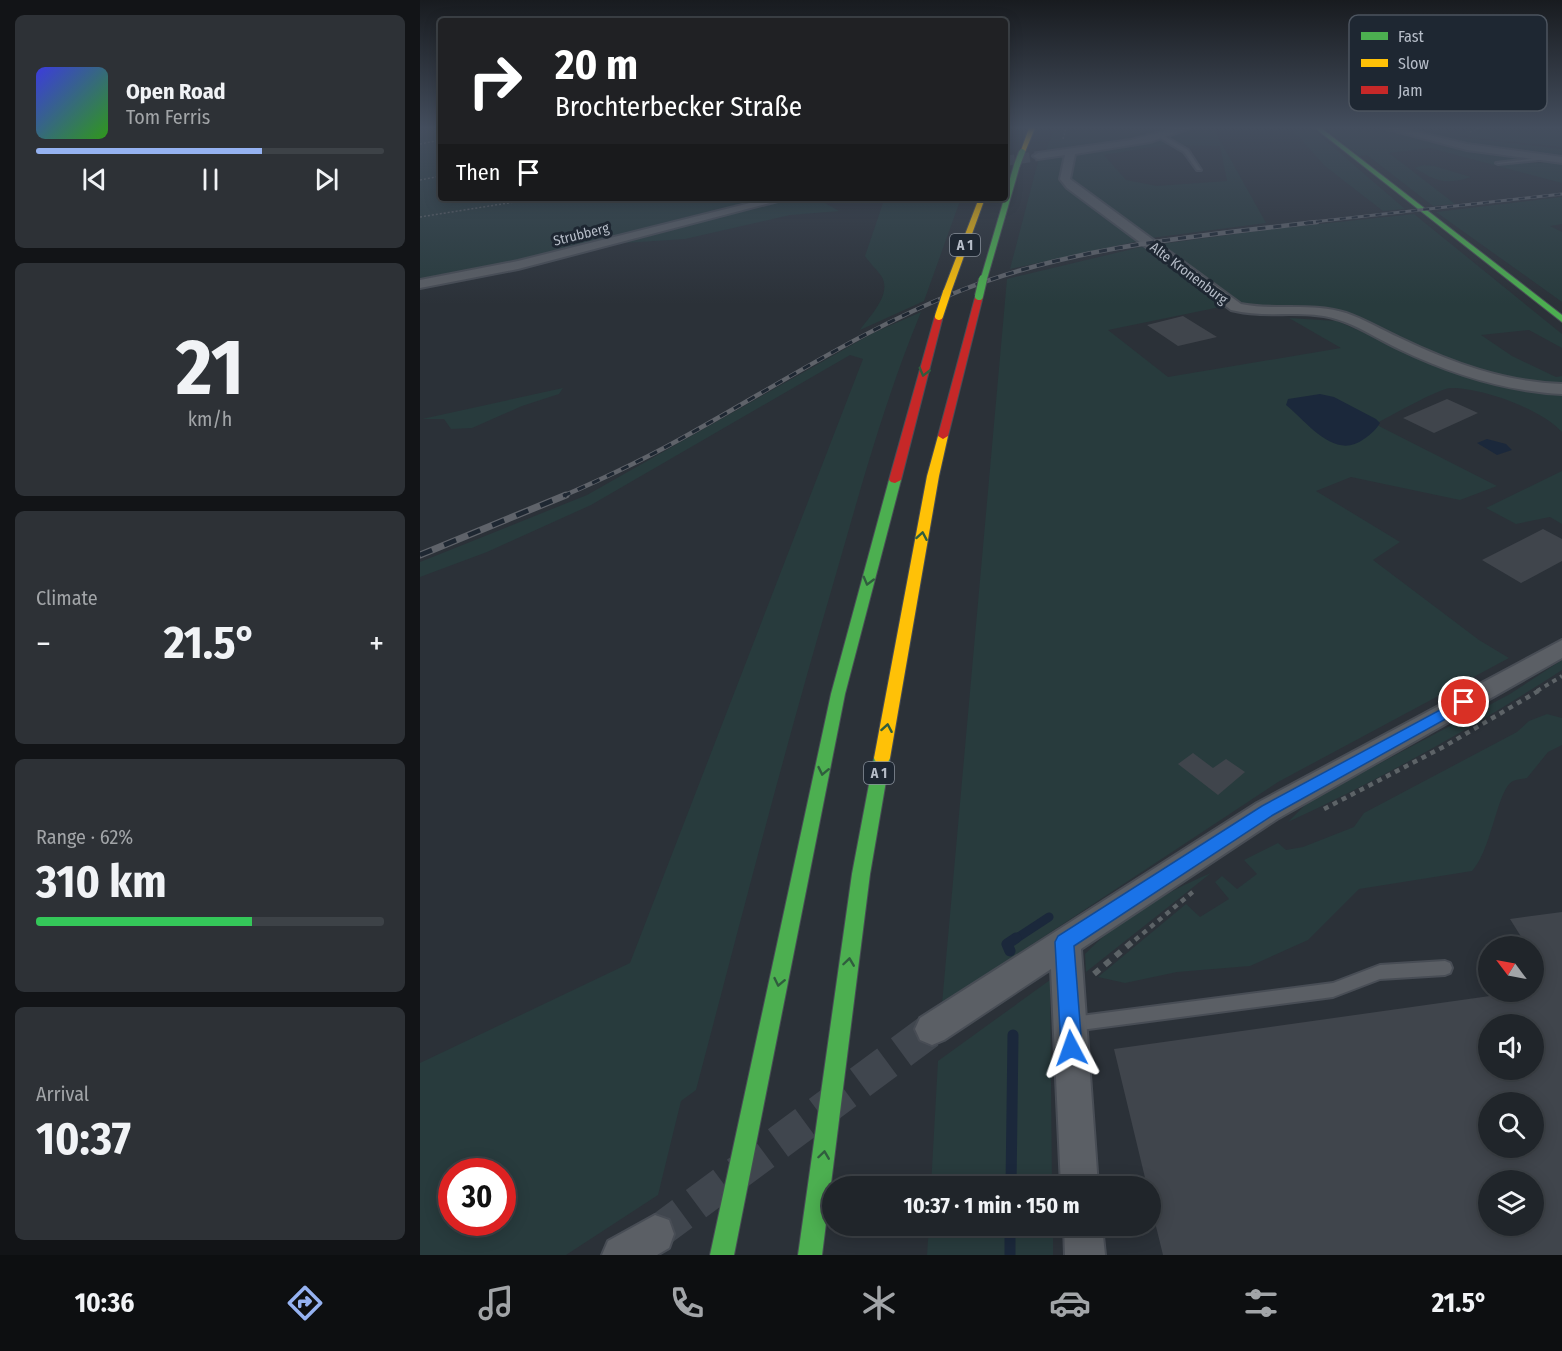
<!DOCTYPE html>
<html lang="en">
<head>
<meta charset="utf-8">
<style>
  :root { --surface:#20252a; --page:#2d3136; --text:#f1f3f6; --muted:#a2a5a8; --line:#3d4247; --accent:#95b2f1 }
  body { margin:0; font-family:"Fira Sans Condensed",sans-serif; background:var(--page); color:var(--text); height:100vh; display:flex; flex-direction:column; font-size:22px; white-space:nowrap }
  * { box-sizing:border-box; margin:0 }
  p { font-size:20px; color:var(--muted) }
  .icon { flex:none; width:33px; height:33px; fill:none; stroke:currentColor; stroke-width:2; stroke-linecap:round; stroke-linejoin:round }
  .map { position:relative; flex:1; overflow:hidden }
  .sheet { display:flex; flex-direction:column; gap:15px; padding:15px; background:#121417; width:420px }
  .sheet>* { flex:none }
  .top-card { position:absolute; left:18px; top:18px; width:570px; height:183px; border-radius:6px; box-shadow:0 3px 15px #0003,0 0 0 2px var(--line); background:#202124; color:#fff; overflow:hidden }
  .needle { width:39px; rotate:302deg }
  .fabs { position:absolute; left:1058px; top:936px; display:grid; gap:12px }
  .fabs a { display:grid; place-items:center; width:66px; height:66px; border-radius:50%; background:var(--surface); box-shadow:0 3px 15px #0003,0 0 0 2px var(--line); font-size:30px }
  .speed { position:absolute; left:18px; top:1158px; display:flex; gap:12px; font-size:30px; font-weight:700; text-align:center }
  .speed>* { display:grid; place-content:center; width:78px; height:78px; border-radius:50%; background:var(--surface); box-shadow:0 3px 15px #0003,0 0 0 2px var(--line); line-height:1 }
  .speed .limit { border:9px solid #d22; background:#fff; color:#111 }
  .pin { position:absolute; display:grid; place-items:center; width:51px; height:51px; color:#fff; margin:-26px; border:3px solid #fff; border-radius:50%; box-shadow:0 2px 6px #0007 }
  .me { position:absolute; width:66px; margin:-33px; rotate:356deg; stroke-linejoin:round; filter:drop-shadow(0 0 4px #0008) }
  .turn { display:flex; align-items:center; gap:21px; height:126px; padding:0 18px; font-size:27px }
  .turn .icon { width:78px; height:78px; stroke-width:2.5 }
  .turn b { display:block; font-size:42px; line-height:51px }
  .then { display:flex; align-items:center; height:57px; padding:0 18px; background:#0003; gap:12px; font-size:22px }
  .big { font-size:45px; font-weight:700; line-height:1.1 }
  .sheet .tile { flex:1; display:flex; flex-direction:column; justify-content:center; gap:9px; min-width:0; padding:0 21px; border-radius:9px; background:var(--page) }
  .sheet .dial { align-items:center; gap:0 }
  .dial b { font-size:78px; line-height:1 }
  .song { display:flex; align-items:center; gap:18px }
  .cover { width:72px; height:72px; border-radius:9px; background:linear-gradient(135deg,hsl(240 70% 55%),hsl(110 70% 35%)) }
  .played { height:6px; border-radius:3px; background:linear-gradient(90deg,var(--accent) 65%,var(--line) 65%) }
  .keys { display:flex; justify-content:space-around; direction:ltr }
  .heat { display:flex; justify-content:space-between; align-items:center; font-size:33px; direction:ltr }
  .charge { height:9px; border-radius:4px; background:linear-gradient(90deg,#34c759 62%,var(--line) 0) }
  .trip { position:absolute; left:402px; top:1176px; width:339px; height:60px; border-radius:30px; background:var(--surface); box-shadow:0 3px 15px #0003,0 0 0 2px var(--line); font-weight:700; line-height:60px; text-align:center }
  .tab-bar { display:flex; height:96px; justify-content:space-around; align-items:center; background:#0d0f11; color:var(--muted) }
  .tab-bar .icon { width:42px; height:42px }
  .tab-bar .current { color:var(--accent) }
  .tab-bar b { font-size:27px; color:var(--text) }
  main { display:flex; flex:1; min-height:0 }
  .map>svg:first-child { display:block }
  .green { fill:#283b3d; fill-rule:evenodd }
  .water { fill:#1b283b }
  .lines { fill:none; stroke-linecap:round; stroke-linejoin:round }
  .stream-far1 { stroke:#1b283b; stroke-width:9 }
  .stream { stroke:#1b283b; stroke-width:11 }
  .building { fill:#40454c; fill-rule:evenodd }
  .street-tunnel-far1 { stroke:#40464e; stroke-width:10; stroke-dasharray:10 5; stroke-linecap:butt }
  .street-tunnel { stroke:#40464e; stroke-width:34; stroke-dasharray:34 17; stroke-linecap:butt }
  .lane-casing { stroke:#484d55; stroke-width:4 }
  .street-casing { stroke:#484d55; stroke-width:4 }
  .fast-casing { stroke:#484d55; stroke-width:2 }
  .slow-casing { stroke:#484d55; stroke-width:2 }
  .jam-casing { stroke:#484d55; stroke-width:2 }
  .path-far3 { stroke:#5d6367; stroke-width:1.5; stroke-dasharray:2 2; stroke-linecap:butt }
  .path-far2 { stroke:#5d6367; stroke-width:4; stroke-dasharray:4.5 4.5; stroke-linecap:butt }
  .path-far1 { stroke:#5d6367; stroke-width:4.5; stroke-dasharray:5 5; stroke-linecap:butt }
  .path { stroke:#5d6367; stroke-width:6; stroke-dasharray:7 7; stroke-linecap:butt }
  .lane { fill:#5b5f65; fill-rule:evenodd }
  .street { fill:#5b5f65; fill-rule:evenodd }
  .fast { fill:#4caf50; fill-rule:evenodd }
  .slow { fill:#ffc107; fill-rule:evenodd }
  .jam { fill:#c62828; fill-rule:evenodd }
  .rail-far2-casing { stroke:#5f636a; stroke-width:3 }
  .rail-far1-casing { stroke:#5f636a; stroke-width:4.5 }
  .rail-casing { stroke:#5f636a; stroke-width:7 }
  .rail-far2 { stroke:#1e2732; stroke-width:2; stroke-dasharray:6; stroke-linecap:butt }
  .rail-far1 { stroke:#1e2732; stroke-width:3; stroke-dasharray:8; stroke-linecap:butt }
  .rail { stroke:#1e2732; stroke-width:4.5; stroke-dasharray:13; stroke-linecap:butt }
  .fast-bridge-far1-casing { stroke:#484d53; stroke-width:8; stroke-linecap:butt }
  .fast-bridge-casing { stroke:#484d53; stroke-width:10; stroke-linecap:butt }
  .slow-bridge-casing { stroke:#484d53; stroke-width:10; stroke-linecap:butt }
  .fast-bridge-far1 { stroke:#4caf50; stroke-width:6 }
  .fast-bridge { stroke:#4caf50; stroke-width:8 }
  .slow-bridge { stroke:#ffc107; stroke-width:8 }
  .oneway { stroke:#305d3e }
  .route { fill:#1a73e8; stroke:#114b97; stroke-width:1.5 }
  .labels { text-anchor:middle; stroke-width:6; stroke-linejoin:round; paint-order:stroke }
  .far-street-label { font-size:14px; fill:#b6bdc8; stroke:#1e2732 }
  .shield { fill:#1e2732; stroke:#88909b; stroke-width:1.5 }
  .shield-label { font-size:14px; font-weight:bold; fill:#b6bdc8 }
  .key { fill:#1e2732; stroke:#4c545f; stroke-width:1.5 }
  .key-label { font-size:16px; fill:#b6bdc8 }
</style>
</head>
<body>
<main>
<section class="sheet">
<div class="tile">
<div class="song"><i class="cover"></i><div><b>Open Road</b><p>Tom Ferris</p></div></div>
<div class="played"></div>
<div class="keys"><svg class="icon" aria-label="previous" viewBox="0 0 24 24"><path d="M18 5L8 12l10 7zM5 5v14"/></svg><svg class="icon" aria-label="pause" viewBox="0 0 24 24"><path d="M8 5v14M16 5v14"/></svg><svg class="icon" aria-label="next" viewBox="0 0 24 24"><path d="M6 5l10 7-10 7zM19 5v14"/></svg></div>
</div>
<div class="tile dial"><b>21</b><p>km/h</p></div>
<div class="tile"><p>Climate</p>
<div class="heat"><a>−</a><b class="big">21.5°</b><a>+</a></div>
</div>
<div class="tile"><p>Range · 62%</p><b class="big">310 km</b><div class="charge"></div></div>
<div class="tile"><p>Arrival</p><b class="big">10:37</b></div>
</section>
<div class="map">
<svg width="1142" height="1255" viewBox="0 0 1142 1255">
  <rect width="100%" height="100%" fill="#2b3138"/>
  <path class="green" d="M0,128H21V198H355L100,261L0,280Z
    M635,128H758L712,142L625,153Z
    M769,128H793L846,223L731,238L651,179L655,159L643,161L639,178L658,196L719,241L590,269L619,158C669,150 723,148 769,128ZM744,145L800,146L807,181L737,186L706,180L684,155Z
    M871,128H891L985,209L963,211L905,166Z
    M905,128H962L1030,144L1113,158L1093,160L1103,163L1142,162V183L1010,148L969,153L1035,204L1013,206L947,155L939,156Z
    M974,128H991L1038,137L1003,128L1031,133L1049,128H1142V147L1048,137L1046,135L1038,137L1142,149V159L1031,142Z
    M1003,165L1014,166L1051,177C1026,185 1017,182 995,168Z
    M1142,197V224L1130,226L1142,232V302L1016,212Z
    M372,198H396L419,211L370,215L265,239L204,243Z
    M477,198H541L504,301L440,330C449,317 470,297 463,279C459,271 450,264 445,256L463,203Z
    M994,214L1142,334V348L1109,330L1061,335L1092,356L1136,377L1142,376V382L1127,384L1047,368L1021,359L933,317L833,308L816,303L742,244L844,230Z
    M725,246L805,306L688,330L748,377L921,348L869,318L917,321L1040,374L1130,394L1142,393V432C1121,409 1063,388 1031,388C1019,388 969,417 955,424L1077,486L1040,500L931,477L896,491L980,542L953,560L1059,640L1089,658L858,782L522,1004L587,279Z
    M501,312C464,401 439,495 412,588C363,755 320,923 276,1090L261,1101L238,1195L146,1255H0V1063L210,963L443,359L430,355L171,505L67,552L0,577V562L167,495L453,333ZM32,1172H82V1222H32Z
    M143,388L139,394L102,406L52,428L31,429L24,419H2Z
    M1142,471V524L1130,517L1096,524L1066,508Z
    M1142,660V670C1054,727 963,778 868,822L889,801L1090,694Z
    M1127,714L1142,718V745L1128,752L1107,778C1103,779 1097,779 1093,781C1077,789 1072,850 1052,871L939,889L888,940L830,966L757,972L705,983L678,977L766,904L780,917L809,899L795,882L802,876L817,889L837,874L824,860L858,843L866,850L883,847L934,827L944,813L1097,732L1109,721Z
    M791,873L666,972L665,954C700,918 744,893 791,873Z
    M630,980L632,1186H511L518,1061Z
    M509,1226H633V1255H507Z"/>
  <path class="water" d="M900,394L914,397L956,419L960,423C956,430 951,434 944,439C915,461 888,423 866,405L868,399Z
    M1067,439L1086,444L1092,450L1077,455L1057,443Z"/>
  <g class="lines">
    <path class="stream-far1" d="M594,940L629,917"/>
    <path class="stream" d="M590,951L587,944L596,938
      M591,1186L593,1035
      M590,1226V1255"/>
  </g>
  <path class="building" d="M763,316L797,337L758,346L727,325Z
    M1027,399L1058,413L1014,433L983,418Z
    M1123,529L1142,539V561L1101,583L1062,560Z
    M773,753L793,768L806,759L825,772L798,795L758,764Z
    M1142,912V1255H743L730,1202V1186H727L694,1049L1077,995L1075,992H1113V946H1107L1090,919ZM1068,1024H1113V1070H1068ZM1068,1102H1113V1148H1068ZM1068,1180H1113V1226H1068Z"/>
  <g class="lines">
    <path class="street-tunnel-far1" d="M585,161L618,156"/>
    <path class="street-tunnel" d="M235,1234L512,1029"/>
    <defs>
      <path id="lane" d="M740,136H744L768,150L781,170H777L764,152L740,138Z
        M1126,157L1128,159L1078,164L1076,163Z
        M1025,961L1030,963L1032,968L1030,973L1025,975L960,979L913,997L653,1031L648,1029L645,1024L648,1019L653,1017L913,983L960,965Z"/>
      <path id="street" d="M756,128H770L730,142L655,154L650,179L821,304C855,311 892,302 926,313C944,319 962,330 980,338C1032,363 1084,382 1142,384V394C1084,391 1031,374 979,349C959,340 938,325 916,319C883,309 846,319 811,310L647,188L640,179L645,155L618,159L613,156L618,153L711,140Z
        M964,128H980L1047,144L1142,157V163L1047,150Z
        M350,198H369L98,269L0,288V280L98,261Z
        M1142,640V658L857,819L661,949L678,1186H641L631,969L524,1040L512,1045L500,1040L495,1029L500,1018L837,803Z
        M235,1215L249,1220L254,1234L249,1248L237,1255H182L188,1241Z
        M644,1226H682L685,1255H645Z"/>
      <path id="fast" d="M895,128H901L1142,315V322Z
        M597,163L600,165L567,279L560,281L594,165Z
        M475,477L481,480L425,694L314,1255H290L411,694L469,480Z
        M462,752L468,754L470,758L450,874L402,1255H378L432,874L454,758L456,754Z"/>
      <path id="slow" d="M609,128H615L605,152L600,153Z
        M559,198H565L531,292L524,294L523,292Z
        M523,433L528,436L519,476L470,758L468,762L462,764L456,762L454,758L507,476L518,436Z"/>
      <path id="jam" d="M556,294L563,296L528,436L523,439L518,436Z
        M519,313L523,316L481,480L475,483L471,482L469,480L515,316Z"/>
    </defs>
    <use href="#lane" class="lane-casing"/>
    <use href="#street" class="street-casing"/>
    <use href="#fast" class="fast-casing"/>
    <use href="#slow" class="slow-casing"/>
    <use href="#jam" class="jam-casing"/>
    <path class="path-far3" d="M1050,132L1059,128
      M643,139L646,128
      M0,144L21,140
      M0,180L21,176
      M0,217L120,198"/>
    <path class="path-far2" d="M1117,691L1142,676"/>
    <path class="path-far1" d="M904,809L1025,746L1120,690
      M715,940L774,891"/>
    <path class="path" d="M674,974L717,938"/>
    <use href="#lane" class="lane"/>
    <use href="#street" class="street"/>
    <use href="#fast" class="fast"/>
    <use href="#slow" class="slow"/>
    <use href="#jam" class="jam"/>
    <defs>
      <path id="rail-far2" d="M884,223L1142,194"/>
      <path id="rail-far1" d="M143,496C187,477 231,456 273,432C361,383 447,327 542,290C655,246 777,236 897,222"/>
      <path id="rail" d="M0,555L146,495"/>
    </defs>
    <use href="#rail-far2" class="rail-far2-casing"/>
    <use href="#rail-far1" class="rail-far1-casing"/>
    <use href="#rail" class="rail-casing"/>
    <use href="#rail-far2" class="rail-far2"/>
    <use href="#rail-far1" class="rail-far1"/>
    <use href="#rail" class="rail"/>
    <defs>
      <path id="fast-bridge-far1" d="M597,165L602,152"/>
      <path id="fast-bridge" d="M559,296L563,279"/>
      <path id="slow-bridge" d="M519,316L527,292"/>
    </defs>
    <use href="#fast-bridge-far1" class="fast-bridge-far1-casing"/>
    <use href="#fast-bridge" class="fast-bridge-casing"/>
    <use href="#slow-bridge" class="slow-bridge-casing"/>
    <use href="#fast-bridge-far1" class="fast-bridge-far1"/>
    <use href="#fast-bridge" class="fast-bridge"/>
    <use href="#slow-bridge" class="slow-bridge"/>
  </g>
  <defs><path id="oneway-chevron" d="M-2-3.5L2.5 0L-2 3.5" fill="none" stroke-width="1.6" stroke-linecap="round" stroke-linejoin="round" transform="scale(1.5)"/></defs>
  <g class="oneway">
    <use href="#oneway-chevron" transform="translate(504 372) rotate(105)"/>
    <use href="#oneway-chevron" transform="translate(502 536) rotate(-80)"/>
    <use href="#oneway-chevron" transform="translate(448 581) rotate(105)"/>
    <use href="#oneway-chevron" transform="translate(467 728) rotate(-80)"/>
    <use href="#oneway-chevron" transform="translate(403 771) rotate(102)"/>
    <use href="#oneway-chevron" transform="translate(429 962) rotate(-82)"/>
    <use href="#oneway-chevron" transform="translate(359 982) rotate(102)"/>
    <use href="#oneway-chevron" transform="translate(404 1155) rotate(-82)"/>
  </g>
  <linearGradient id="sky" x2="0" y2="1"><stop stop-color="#181b1f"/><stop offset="0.42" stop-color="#444e5e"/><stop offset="1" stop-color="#444e5e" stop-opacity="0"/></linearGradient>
  <rect width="1142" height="304" fill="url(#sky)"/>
  <path class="route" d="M1044,697L1049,698L1051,702L1049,706L853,815L654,946L662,1048L659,1055L651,1058L644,1055L641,1048L635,942L638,936L842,806Z"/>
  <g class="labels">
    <g class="far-street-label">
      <text transform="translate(161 234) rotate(-14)" y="5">Strubberg</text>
      <text transform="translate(769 273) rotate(37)" y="5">Alte Kronenburg</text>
    </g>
    <g class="shield">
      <rect x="530" y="234" width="30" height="22" rx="4.5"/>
      <rect x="444" y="762" width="30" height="22" rx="4.5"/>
    </g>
    <g class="shield-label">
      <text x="545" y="250">A 1</text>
      <text x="459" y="778">A 1</text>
    </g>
  </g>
  <rect x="929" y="15" width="198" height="96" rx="9" class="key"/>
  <rect x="941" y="32" width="27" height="8" fill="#4caf50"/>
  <rect x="941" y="59" width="27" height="8" fill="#ffc107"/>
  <rect x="941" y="86" width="27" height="8" fill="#c62828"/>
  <g class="key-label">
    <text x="978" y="42">Fast</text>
    <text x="978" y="69">Slow</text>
    <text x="978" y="96">Jam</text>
  </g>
</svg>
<div class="fabs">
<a><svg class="needle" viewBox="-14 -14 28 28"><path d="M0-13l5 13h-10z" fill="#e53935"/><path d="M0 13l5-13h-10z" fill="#a2a5a8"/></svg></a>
<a><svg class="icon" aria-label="sound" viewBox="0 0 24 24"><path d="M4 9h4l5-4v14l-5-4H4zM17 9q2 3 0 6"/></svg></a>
<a><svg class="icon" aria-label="search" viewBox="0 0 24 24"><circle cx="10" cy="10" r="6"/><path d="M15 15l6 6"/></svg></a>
<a><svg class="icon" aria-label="layers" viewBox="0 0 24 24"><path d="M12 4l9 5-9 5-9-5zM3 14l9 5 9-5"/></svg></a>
</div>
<div class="speed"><div class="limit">30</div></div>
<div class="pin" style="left:1044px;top:702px;background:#d93025"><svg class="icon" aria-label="arrive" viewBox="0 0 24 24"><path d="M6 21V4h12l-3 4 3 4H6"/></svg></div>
<svg class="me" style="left:651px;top:1048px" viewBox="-20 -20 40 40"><path d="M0-17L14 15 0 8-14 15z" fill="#1a73e8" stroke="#fff" stroke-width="4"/></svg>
<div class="trip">10:37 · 1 min · 150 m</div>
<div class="top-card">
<div class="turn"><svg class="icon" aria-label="right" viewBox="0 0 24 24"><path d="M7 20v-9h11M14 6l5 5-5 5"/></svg><div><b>20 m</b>Brochterbecker Straße</div></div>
<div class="then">Then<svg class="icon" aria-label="arrive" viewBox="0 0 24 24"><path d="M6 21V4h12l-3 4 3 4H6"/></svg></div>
</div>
</div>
</main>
<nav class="tab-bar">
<b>10:36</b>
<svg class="icon current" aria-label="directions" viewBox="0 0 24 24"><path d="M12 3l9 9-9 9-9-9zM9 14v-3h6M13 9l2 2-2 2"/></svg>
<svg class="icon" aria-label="music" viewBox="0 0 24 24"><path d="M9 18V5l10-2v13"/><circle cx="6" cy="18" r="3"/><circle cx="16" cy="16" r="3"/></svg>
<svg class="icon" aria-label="phone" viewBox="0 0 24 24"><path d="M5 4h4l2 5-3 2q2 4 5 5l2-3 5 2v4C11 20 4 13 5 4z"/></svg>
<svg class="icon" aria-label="climate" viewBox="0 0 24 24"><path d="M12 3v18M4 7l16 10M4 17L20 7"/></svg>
<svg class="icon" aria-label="car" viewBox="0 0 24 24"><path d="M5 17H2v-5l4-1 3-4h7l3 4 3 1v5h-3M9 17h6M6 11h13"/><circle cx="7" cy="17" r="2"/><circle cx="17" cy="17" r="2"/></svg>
<svg class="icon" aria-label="filters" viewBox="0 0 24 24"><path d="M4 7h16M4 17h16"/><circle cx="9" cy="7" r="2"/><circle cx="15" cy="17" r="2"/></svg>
<b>21.5°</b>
</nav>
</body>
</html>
